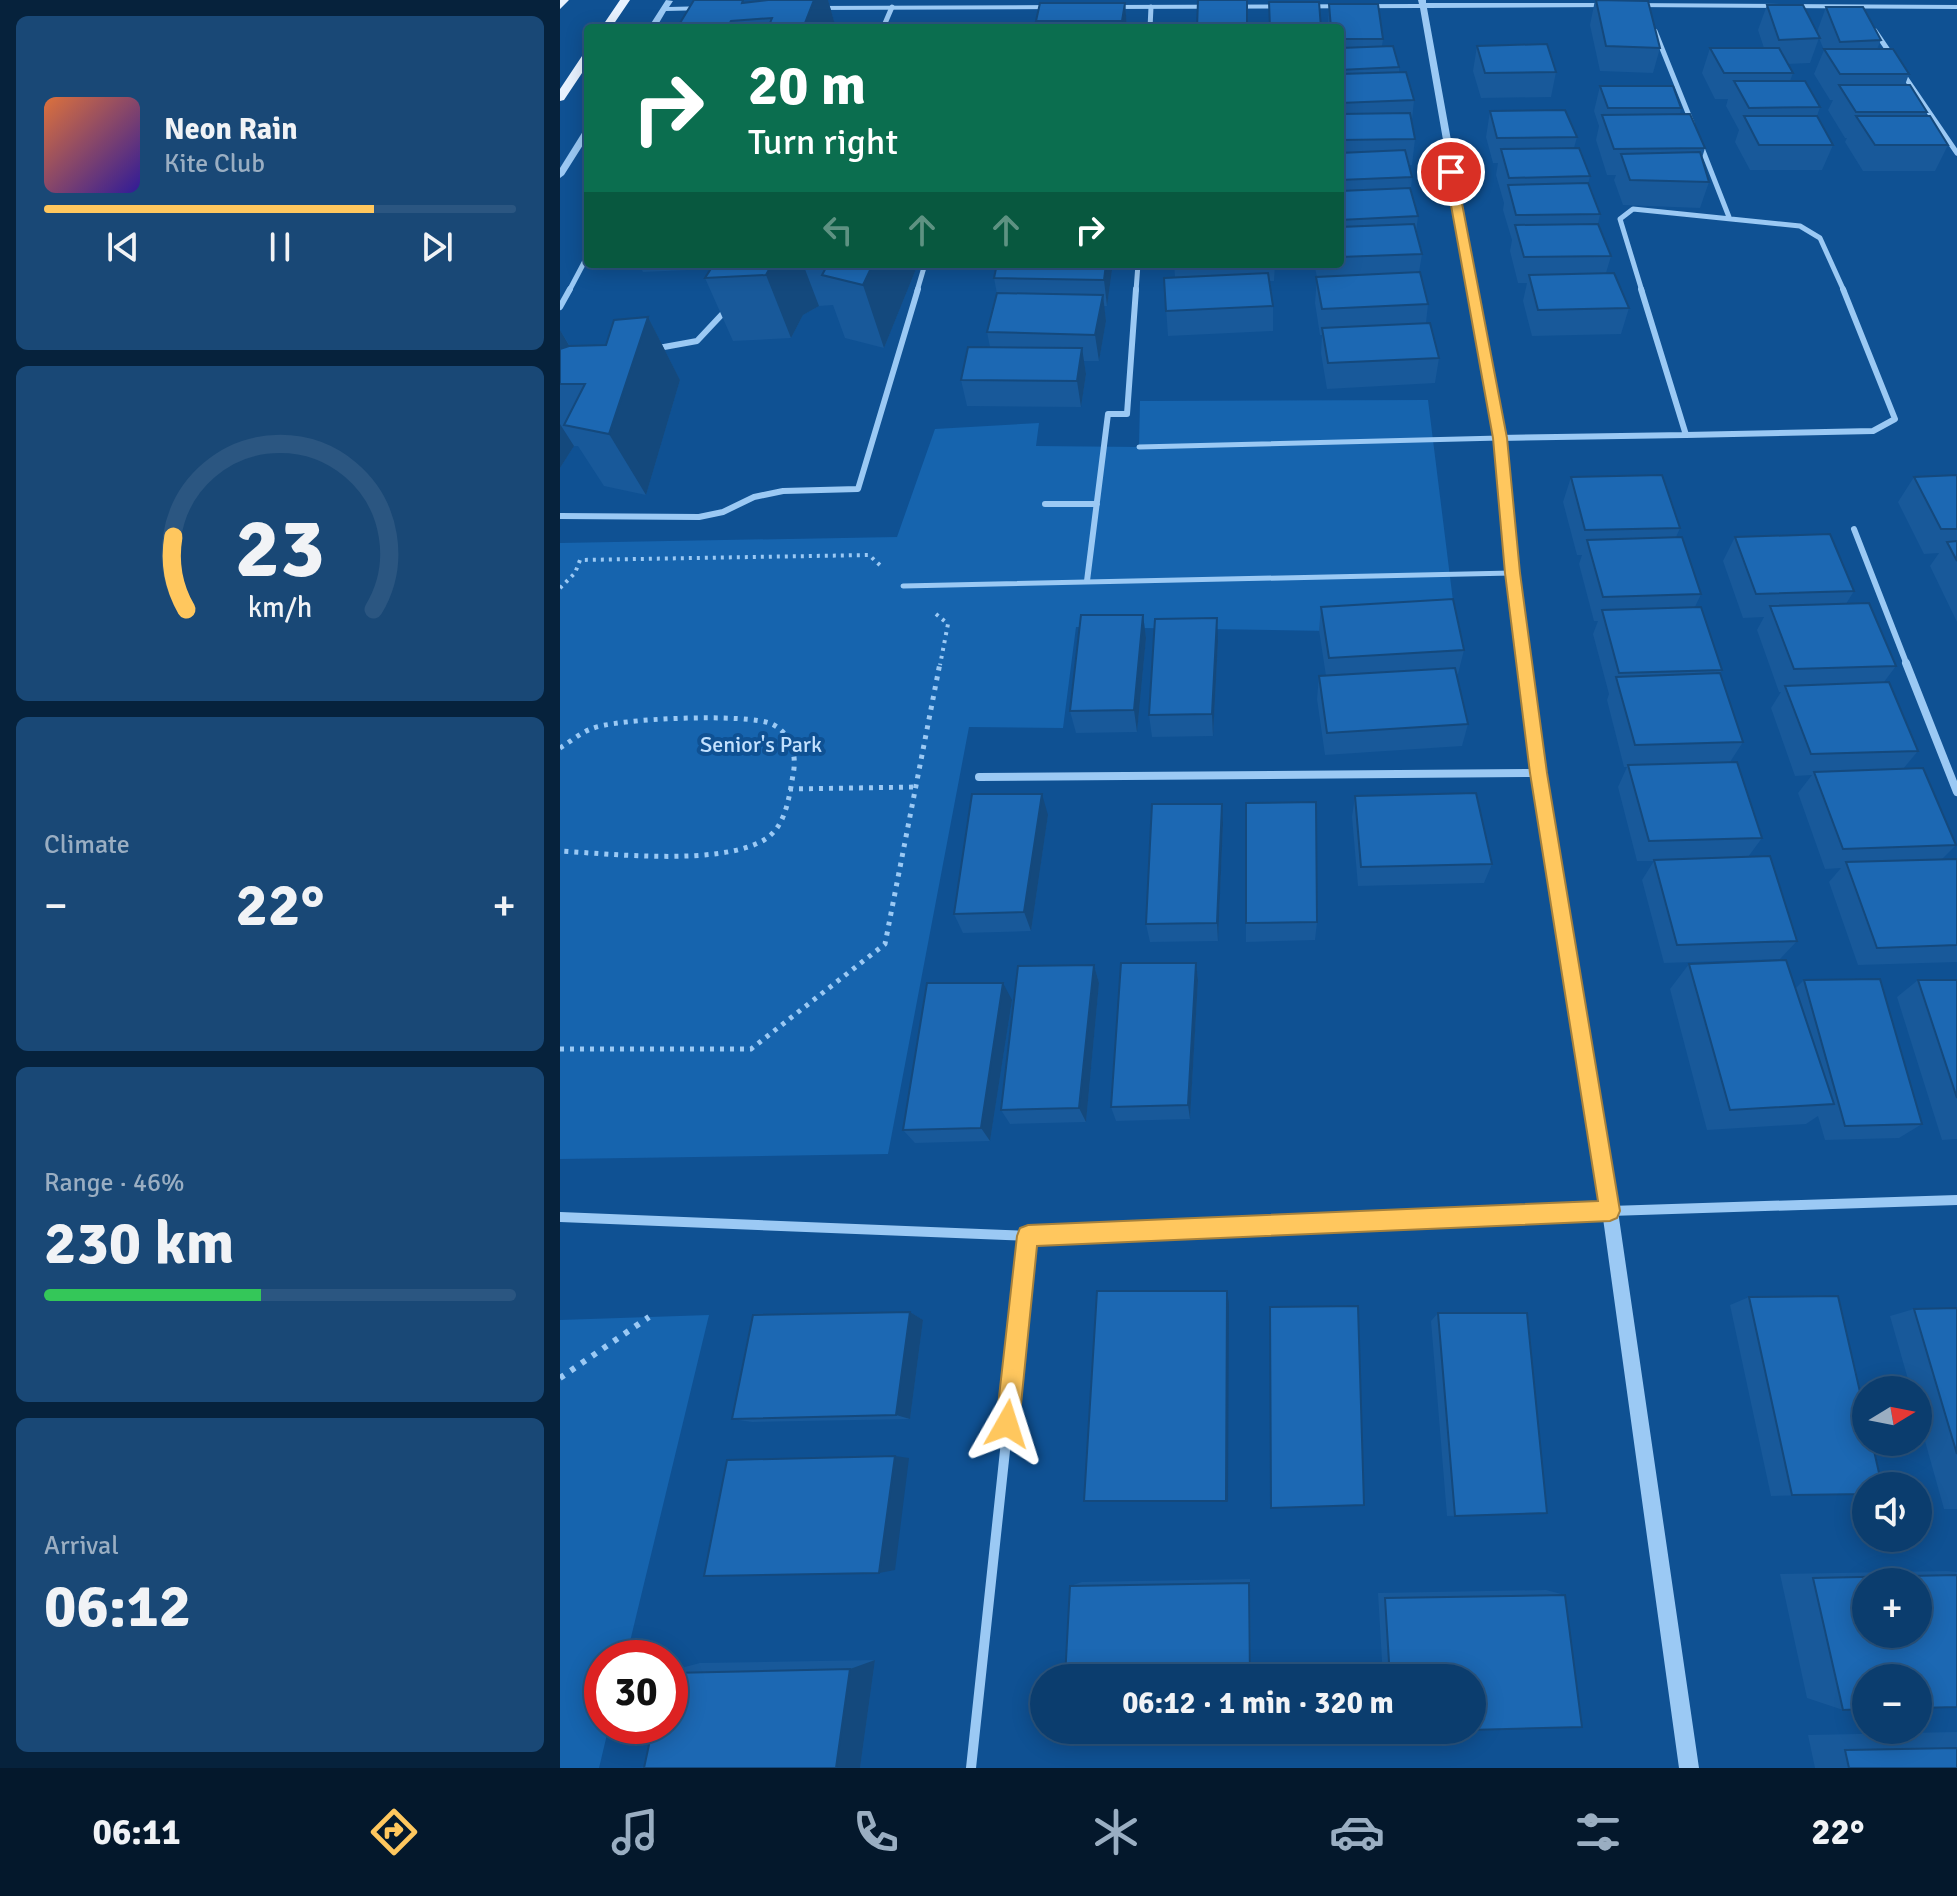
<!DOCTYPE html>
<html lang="en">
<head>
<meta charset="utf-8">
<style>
  :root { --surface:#0b3d6e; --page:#194876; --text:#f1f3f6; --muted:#9aaec2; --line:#2b5681; --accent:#ffc75e }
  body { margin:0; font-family:Signika,sans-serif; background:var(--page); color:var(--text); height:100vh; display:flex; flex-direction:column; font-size:30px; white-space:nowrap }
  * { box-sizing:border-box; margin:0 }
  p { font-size:26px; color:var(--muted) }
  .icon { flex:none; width:44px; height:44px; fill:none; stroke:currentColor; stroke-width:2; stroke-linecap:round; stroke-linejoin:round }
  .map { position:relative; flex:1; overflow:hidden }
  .panel { display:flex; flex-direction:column; gap:16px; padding:16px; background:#06223c; width:560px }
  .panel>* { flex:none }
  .top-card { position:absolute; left:24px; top:24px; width:760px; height:244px; border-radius:8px; box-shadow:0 4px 20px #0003,0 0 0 2px var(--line); background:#0b6e4f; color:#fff; overflow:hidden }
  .needle { width:52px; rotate:80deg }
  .controls { position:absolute; left:1292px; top:1376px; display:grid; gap:16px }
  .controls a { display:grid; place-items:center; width:80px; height:80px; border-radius:50%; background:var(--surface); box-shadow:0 4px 20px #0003,0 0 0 2px var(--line); font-size:40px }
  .speed { position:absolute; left:24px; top:1640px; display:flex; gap:16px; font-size:40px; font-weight:700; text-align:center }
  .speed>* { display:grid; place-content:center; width:104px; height:104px; border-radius:50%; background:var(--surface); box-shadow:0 4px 20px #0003,0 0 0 2px var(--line); line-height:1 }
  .speed .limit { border:12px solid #d22; background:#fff; color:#111 }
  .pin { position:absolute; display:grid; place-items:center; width:68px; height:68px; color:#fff; margin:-34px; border:4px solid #fff; border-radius:50%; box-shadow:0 2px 8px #0007 }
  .me { position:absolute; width:88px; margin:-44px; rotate:6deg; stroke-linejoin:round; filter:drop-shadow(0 0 6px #0008) }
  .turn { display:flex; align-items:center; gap:28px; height:168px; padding:0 32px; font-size:36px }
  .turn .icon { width:104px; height:104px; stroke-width:2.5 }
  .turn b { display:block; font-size:56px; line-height:68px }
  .lanes { display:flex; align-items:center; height:76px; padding:0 32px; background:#0003; justify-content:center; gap:40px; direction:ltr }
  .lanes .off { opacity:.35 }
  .big { font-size:60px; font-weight:700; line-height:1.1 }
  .panel .widget { flex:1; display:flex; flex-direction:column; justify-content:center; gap:12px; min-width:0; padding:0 28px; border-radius:12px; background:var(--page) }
  .panel .dial { align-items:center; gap:0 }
  .dial svg { height:208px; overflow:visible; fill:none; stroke:var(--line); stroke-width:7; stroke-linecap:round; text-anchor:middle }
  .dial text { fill:var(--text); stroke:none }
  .song { display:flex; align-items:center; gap:24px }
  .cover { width:96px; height:96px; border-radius:12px; background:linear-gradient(135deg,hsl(20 70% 55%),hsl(250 70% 35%)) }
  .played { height:8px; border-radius:4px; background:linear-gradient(90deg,var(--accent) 70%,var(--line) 70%) }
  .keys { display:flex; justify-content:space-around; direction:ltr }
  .heat { display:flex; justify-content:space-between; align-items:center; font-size:44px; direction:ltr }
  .charge { height:12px; border-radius:6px; background:linear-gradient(90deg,#34c759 46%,var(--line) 0) }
  .trip { position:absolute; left:470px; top:1664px; width:456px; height:80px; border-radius:40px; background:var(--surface); box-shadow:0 4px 20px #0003,0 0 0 2px var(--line); font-weight:700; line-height:80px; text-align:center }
  .tabs { display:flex; height:128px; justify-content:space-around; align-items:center; background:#04182c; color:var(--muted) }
  .tabs .icon { width:56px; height:56px }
  .tabs .active { color:var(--accent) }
  .tabs b { font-size:36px; color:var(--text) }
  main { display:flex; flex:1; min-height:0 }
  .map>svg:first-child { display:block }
  .green { fill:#1664ae }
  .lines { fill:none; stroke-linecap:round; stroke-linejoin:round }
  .path-far2 { stroke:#9bc9f4; stroke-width:4; stroke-dasharray:3 5; stroke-linecap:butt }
  .path-far1 { stroke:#9bc9f4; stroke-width:5; stroke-dasharray:4 6; stroke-linecap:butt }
  .path { stroke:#9bc9f4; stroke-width:6; stroke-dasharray:5 8; stroke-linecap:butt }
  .service { stroke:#9bc9f4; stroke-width:5 }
  .minor-far3 { stroke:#9bc9f4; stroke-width:5 }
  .minor-far2 { stroke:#9bc9f4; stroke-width:6 }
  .minor-far1 { stroke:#9bc9f4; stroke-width:8 }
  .minor { stroke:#9bc9f4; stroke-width:10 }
  .tertiary { fill:#9bc9f4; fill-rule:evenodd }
  .primary { fill:#e8f2ff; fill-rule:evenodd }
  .wall { fill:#18599a }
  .shaded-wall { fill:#14497d }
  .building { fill:#1c68b3; stroke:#14497d; stroke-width:2; fill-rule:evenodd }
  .route { fill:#ffc75e; stroke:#a6813d; stroke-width:2 }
  .labels { text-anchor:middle; stroke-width:8; stroke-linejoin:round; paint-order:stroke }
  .park-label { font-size:22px; fill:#c3e1fe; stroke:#0f5193 }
</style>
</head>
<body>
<main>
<section class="panel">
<div class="widget">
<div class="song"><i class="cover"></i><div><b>Neon Rain</b><p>Kite Club</p></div></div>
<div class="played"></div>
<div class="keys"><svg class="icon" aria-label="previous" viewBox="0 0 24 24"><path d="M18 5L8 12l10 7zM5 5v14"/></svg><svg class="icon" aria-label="pause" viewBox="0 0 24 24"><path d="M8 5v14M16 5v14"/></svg><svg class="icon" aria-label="next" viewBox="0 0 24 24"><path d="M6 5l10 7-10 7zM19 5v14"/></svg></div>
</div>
<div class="widget dial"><svg viewBox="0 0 100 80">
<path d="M14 69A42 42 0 1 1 86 69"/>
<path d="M14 69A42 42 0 0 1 9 41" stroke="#ffc75e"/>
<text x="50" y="56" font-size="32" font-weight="700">23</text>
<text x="50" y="72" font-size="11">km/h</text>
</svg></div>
<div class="widget"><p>Climate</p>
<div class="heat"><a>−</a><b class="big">22°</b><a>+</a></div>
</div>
<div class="widget"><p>Range · 46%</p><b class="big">230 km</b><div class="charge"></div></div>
<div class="widget"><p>Arrival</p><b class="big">06:12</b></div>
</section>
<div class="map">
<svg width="1397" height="1768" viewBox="0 0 1397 1768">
  <rect width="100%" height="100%" fill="#0f5193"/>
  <path class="green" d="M868,400L897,633L516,627L503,728L409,727L328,1154L0,1159V543L337,537L375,429L479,423L476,446L579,447L580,401Z
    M149,1315L66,1658H42V1726H49L39,1768H0V1320Z"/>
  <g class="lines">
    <path class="path-far2" d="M0,588L15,573L20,560L309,555L323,568
      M376,614L388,624L380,665"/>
    <path class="path-far1" d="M0,748C10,742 20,733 31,729C55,718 189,713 212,724C232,734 237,755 233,775C229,797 226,827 204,840C159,866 53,854 0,851
      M229,789L357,787
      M0,1049H191L325,944L380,663"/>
    <path class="path" d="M0,1378L89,1317"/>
    <path class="service" d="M579,447L940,438
      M343,586L952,573"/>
    <path class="minor-far3" d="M323,28L332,7
      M590,28L591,7
      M1095,31L1132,123
      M1315,31L1332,56
      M1341,71L1397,153
      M1140,143L1169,217
      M9,291L28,255
      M357,291L365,264
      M576,291L578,264
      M1082,291L1060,219L1073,209L1240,226L1260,238L1284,291"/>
    <path class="minor-far2" d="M1081,289L1126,435
      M0,307L10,289
      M93,349L137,341L167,309
      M1126,435L1313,431L1335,419L1283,289
      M940,438L1126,435
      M485,504H537
      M0,516L139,517L163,512L194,497L223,491L298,489L358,289
      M1294,529L1347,665
      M527,581L548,414H567L576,289"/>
    <path class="minor-far1" d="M1346,663L1397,792
      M419,777L978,773"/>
    <path class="minor" d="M0,1217L468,1236L1050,1211L1397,1200
      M411,1768L468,1236"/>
    <path class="tertiary" d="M106,0L113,1L109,7L148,6L152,8L148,10L106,11L96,28H88Z
      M858,0H866V3H1052L1056,5L1052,7L867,8L945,438L958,573L985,773L1058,1211L1139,1768H1119L1042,1211L971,773L946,573L935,438L860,8L548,9L544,7L548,5L859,4Z
      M1069,3L1397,5V9L1072,7L1068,5Z
      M496,5H499V9L252,10L248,8L252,6Z
      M28,127V137L4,175L0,178V168L25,128Z"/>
    <path class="primary" d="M0,0H9L0,9Z
      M60,0H70L51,28H41Z
      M28,52V64L4,100L0,101V89L24,53Z"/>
  </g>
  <path class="wall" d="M268,0L276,28H117L190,2Z
    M1035,0L1100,48L1093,73L1040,71L1030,25Z
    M565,3L567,28H477L476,21Z
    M769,4L823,39L822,46L839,67V72L854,100L852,120L855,139L852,165H849L852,177L851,190L858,216L856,233L862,254L859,272L868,304L866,323L879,358L875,383L767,389L761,353L762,335H760L755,303L757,277L754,264H780V28H768Z
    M1207,5L1257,32L1266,7L1321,40L1317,49L1349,74L1345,85L1367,112L1365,116L1388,145L1375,171H1303L1285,142L1287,138H1285L1268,110L1273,100H1270L1254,74L1264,50L1259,38L1250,63L1227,64L1233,73L1230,81L1260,107L1257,116L1273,145L1262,170H1190L1175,142L1179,130L1166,106L1168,99H1155L1142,73L1150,48H1204L1198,30Z
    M917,46L996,72L991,97L921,98L913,71Z
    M1040,86L1121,108L1120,114L1145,148L1142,158L1149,182L1140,208L1063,205L1054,180L1056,175H1047L1036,140L1039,126L1034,111Z
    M930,111L1017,137L1014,148L1030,176L1028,184L1040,214L1038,224L1051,256L1046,273L1069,308L1061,334L972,336L963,301L967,283H958L950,251L952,240L943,210L944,203L936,175L938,163H933L926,137Z
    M79,264H358L324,348L285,338L273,305L259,306L243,315L231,338L173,341L145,278L151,269L83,272Z
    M437,264H552V270L547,306H544L546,321L539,361H524L526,374L521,407L407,406L401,380L430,347L427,332L437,294L434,278Z
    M614,264H715L714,281H710L713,306V331L608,336L604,278L615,277Z
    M88,317L120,380L86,495L44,486L18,446H14L0,468V330L10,346L46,345Z
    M1397,475V622L1370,566L1379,553L1364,554L1338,502L1354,477Z
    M1011,477L1120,528L1116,537L1141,594L1135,607L1162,670L1160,674L1183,742L1170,762L1202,838L1188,857L1237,941L1220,959L1104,963L1082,880L1094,861H1077L1058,787L1067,767H1064L1047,700L1049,694L1033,634L1038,621H1034L1019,564L1022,555H1017L1003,502Z
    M1175,537L1294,591L1286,604L1336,666L1324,682L1358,751L1343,769L1396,845L1382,859H1397V962L1298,965L1269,882L1281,868L1265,869L1238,793L1252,775L1235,776L1211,708L1221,692H1219L1197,630L1204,617L1183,618L1163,561Z
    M761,607L904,650L898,674H897L908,724L902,746L765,755L757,699L759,676H766L759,630Z
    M583,615L586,638L577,732L516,733L510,711Z
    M658,642L653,736L592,737L589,715Z
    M795,796L932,864L924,883L798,886L792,817Z
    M662,804L663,824L658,941L590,942L586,924Z
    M488,815L471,931L403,933L394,914Z
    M757,922L755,940L686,942V923Z
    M636,963L638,980L630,1119L556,1121L551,1107Z
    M1129,964L1236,988L1244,980L1362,1124L1339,1138L1265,1140L1258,1116L1246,1124L1147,1130L1110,989Z
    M534,965L539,983L526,1122L450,1124L441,1110Z
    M1358,980H1397V1139L1382,1140L1337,997Z
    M452,1000L430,1141L355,1143L343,1130Z
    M1189,1297L1306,1494L1211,1496L1170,1305Z
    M1397,1308V1509H1384L1358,1416V1390H1351L1330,1316L1354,1309Z
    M350,1312L363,1320L350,1419L192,1422L172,1419Z
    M878,1313L987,1513L887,1516L871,1321Z
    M1387,1571L1397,1572V1707L1283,1710L1247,1698L1220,1574Z
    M690,1579L691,1678H505L510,1586L522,1582Z
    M986,1590L1005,1595L1022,1727L834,1732L832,1730H912V1678H823L818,1593Z
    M315,1660L300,1768H84L110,1726V1671L140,1663Z
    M1397,1732V1768H1255L1248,1735Z"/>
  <path class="shaded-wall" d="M254,0H268L276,28H243Z
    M565,3L567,28H563L562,21Z
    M212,264H243L259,306L243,315L231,338L206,275Z
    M313,264H358L324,348L303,285Z
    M546,264H552V270L547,306L544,280Z
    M543,295L546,321L539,361L535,335Z
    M88,317L120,380L86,495L49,434Z
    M0,330L36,391L0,370Z
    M522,348L526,374L521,407L517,381Z
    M0,424L14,446L0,468Z
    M583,615L586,638L577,732L574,710Z
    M657,618L658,642L653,736L652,714Z
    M482,794L488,815L471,931L464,912Z
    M662,804L663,824L658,941L657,923Z
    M636,963L638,980L630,1119L628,1105Z
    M534,965L539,983L526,1122L519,1108Z
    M443,983L452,1000L430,1141L421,1128Z
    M667,1291L669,1303L668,1502L666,1501Z
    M350,1312L363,1320L350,1419L336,1415Z
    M335,1456L349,1458L335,1570L319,1573Z
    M315,1660L300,1768H276L290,1669Z"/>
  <path class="building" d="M134,0H183L182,3L208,0H254L243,28H208L212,18L171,21L167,28H117Z
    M638,0H687V28H637Z
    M1036,0L1088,1L1100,48L1046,46Z
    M709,2H759L761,28H710Z
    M480,3H565L562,21H476Z
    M769,4H818L823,39H780V28H771Z
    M1207,5H1243L1260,38L1219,40Z
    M1266,7H1303L1321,40L1280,42Z
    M987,44L996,72L925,73L917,46Z
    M833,46L839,67L780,70V48Z
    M1150,48H1219L1233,73H1164Z
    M1264,49H1333L1349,74H1280Z
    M846,72L854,100L780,103V74Z
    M1174,81H1245L1260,107L1189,108Z
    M1279,85H1350L1367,112H1296Z
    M1040,86H1113L1121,108H1048Z
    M1005,110L1017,137L937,138L930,111Z
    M850,113L855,139L780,140V114Z
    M1130,114L1145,148L1054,149L1042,115Z
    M1184,116H1257L1273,145H1199Z
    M1296,116H1370L1388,145H1315Z
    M1019,148L1030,176L949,178L941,149Z
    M845,150L852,177L780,180V153Z
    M1140,152L1149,182L1070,180L1061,154Z
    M1028,183L1040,214L956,215L948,185Z
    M850,188L858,216L780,220V191Z
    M854,224L862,254L780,257V227Z
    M1038,224L1051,256L964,257L955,225Z
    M154,264H212L206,275L145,278Z
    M268,264H313L303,285L262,275Z
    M437,264H546L544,280L434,278Z
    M860,272L868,304L762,309L756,277Z
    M708,273L713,306L606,311L604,278Z
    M1054,273L1069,308L978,310L969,275Z
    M437,293L543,295L535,335L427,332Z
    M88,317L49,434L4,425L25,384H0V349L9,346L46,345L54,320Z
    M870,323L879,358L768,363L762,328Z
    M408,347L522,348L517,381L401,380Z
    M1102,475L1120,528L1025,530L1011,477Z
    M1397,475V529H1381L1354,477Z
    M1270,534L1294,591L1196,594L1175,537Z
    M1122,537L1141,594L1043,597L1027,540Z
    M1397,541V561L1387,542Z
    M893,599L904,650L769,658L761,607Z
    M1309,603L1336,666L1234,669L1210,606Z
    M1141,607L1162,670L1059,673L1042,610Z
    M521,615H583L574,710L510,711Z
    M657,618L652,714L589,715L595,619Z
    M895,668L908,724L767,733L759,676Z
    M1160,673L1183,742L1075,745L1056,677Z
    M1329,682L1358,751L1251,754L1225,686Z
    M1177,762L1202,838L1089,841L1068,765Z
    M1363,768L1396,845L1283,849L1254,772Z
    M916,793L932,864L801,867L795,796Z
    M412,794H482L464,912L394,914Z
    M756,802L757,922L686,923V803Z
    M592,804H662L657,923L586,924Z
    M1210,856L1237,941L1117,945L1094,860Z
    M1397,859V945L1317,948L1286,862Z
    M1226,960L1274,1104L1170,1110L1129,964Z
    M561,963H636L628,1105L551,1107Z
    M534,965L519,1108L441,1110L458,966Z
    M1320,979L1362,1124L1285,1126L1244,980Z
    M1358,980H1397V1098Z
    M367,983H443L421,1128L343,1130Z
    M537,1291H667L666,1501H524Z
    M1278,1296L1306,1418V1442H1312L1322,1486H1306V1494L1232,1495L1189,1297Z
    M798,1306L804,1505L711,1508L710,1307Z
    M1397,1308V1454L1354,1309Z
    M350,1312L336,1415L172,1419L193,1315Z
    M878,1313H967L987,1513L895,1516Z
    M335,1456L319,1573L144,1576L167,1460Z
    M1397,1575V1707L1358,1708V1678H1306V1709L1283,1710L1253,1578ZM1306,1582H1358V1634H1306Z
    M689,1583L690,1678H505L510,1586Z
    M1005,1595L1022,1727L834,1732V1730H912V1678H830L825,1598Z
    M290,1669L276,1768H84L93,1726H110V1673Z
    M1397,1748V1768H1289L1285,1750Z"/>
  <path class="route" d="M891,168L896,172L947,438L960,573L987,773L1060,1211L1057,1218L1050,1221L477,1246L459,1424L456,1432L447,1436L439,1432L436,1424L457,1236L460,1228L468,1225L1038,1201L970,773L945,573L933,438L885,172Z"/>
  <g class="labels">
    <g class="park-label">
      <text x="201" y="752">Senior's Park</text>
    </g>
  </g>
</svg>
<div class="controls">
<a><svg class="needle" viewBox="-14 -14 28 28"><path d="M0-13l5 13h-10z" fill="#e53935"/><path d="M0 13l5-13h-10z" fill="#9aaec2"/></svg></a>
<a><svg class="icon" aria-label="sound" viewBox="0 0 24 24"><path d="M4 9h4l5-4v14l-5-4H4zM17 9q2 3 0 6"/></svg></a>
<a>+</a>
<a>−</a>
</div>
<div class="speed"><div class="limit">30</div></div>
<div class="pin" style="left:891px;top:172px;background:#d93025"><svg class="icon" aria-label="arrive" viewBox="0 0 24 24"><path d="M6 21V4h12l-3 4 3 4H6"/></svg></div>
<svg class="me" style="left:447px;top:1424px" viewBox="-20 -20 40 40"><path d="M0-17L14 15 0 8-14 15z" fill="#ffc75e" stroke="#fff" stroke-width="4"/></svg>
<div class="trip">06:12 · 1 min · 320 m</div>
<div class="top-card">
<div class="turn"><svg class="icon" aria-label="right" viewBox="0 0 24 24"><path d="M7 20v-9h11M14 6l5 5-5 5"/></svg><div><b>20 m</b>Turn right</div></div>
<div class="lanes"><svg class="icon off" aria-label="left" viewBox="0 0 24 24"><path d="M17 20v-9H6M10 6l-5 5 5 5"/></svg><svg class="icon off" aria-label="ahead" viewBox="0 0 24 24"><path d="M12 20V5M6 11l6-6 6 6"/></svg><svg class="icon off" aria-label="ahead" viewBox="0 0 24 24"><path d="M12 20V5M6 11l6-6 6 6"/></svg><svg class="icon" aria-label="right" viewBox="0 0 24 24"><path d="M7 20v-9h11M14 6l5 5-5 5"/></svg></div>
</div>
</div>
</main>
<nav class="tabs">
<b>06:11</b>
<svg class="icon active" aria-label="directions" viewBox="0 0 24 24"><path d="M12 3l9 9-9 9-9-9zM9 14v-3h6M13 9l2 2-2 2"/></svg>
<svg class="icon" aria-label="music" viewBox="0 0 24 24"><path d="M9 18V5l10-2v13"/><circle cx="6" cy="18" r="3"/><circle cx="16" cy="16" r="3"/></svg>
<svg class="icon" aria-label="phone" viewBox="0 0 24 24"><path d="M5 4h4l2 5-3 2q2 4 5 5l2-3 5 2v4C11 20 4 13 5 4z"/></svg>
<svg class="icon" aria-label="climate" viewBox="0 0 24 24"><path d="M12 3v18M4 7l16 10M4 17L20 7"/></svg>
<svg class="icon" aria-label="car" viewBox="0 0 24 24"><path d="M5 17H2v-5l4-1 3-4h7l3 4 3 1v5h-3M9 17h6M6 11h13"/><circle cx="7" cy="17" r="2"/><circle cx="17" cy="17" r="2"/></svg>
<svg class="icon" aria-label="filters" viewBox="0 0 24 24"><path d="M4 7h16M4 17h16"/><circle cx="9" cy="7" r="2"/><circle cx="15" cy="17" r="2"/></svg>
<b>22°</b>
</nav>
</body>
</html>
